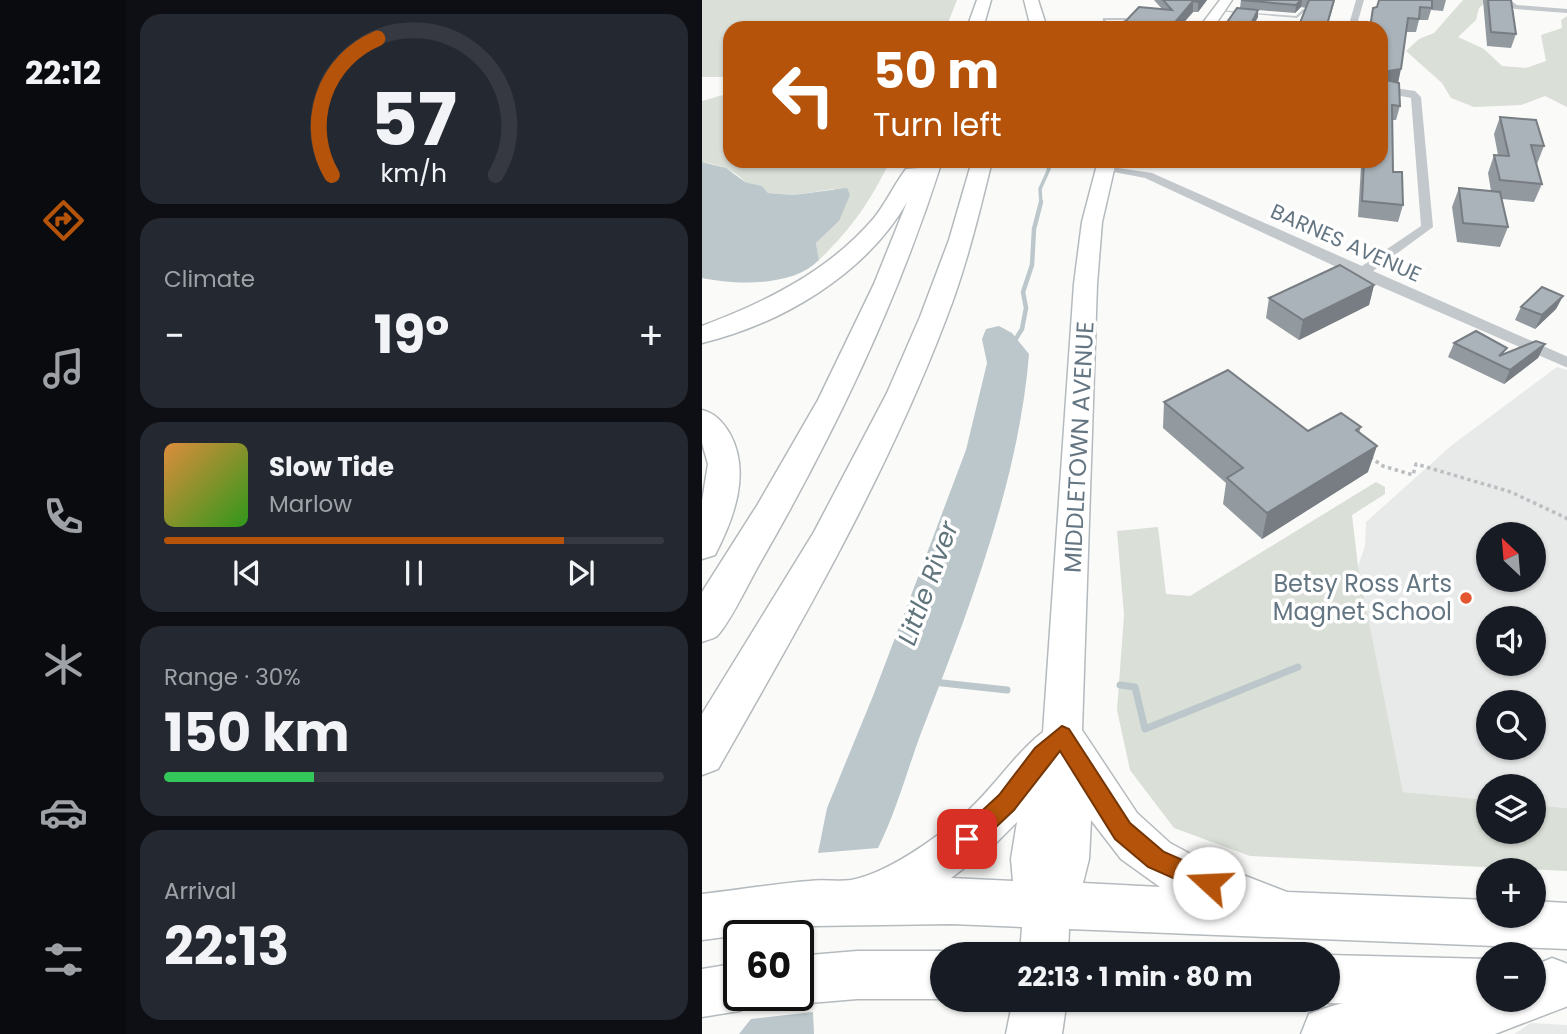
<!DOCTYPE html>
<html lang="en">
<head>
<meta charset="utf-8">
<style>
  :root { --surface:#171b24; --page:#242831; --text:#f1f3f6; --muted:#9ea1a6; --line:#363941; --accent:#b45309 }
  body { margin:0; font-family:Poppins,sans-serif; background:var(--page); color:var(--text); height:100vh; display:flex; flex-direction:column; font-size:26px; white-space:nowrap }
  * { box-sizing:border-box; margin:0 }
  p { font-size:23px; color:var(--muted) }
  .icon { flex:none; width:38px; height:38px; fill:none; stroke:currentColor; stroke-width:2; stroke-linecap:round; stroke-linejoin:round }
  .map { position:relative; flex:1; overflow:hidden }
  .drawer { display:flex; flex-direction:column; gap:14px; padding:14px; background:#0d0f14; width:576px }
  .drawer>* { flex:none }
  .guide { position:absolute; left:21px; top:21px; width:665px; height:147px; border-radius:21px; box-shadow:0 2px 5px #0004; background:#b45309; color:#fff; overflow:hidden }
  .needle { width:46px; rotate:334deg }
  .buttons { position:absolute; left:774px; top:522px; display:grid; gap:14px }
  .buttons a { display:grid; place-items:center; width:70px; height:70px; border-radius:50%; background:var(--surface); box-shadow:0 2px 5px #0004; font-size:35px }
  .speed { position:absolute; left:21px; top:920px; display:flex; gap:14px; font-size:35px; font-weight:700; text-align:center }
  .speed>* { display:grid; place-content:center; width:91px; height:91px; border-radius:50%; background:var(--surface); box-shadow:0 2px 5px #0004; line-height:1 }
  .speed .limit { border:4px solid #111; border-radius:10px; background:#fff; color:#111 }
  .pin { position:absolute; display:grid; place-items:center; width:60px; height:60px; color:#fff; margin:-30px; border-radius:14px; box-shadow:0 4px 10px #0006 }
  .me { position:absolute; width:77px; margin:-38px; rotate:290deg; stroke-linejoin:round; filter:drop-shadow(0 0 5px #0008) }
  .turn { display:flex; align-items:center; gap:24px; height:147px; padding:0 35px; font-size:32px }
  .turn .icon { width:91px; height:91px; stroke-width:2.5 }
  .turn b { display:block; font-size:49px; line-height:60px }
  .big { font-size:52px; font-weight:700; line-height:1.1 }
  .drawer .widget { flex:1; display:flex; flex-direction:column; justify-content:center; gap:10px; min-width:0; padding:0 24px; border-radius:21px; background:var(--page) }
  .drawer .dial { align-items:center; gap:0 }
  .dial svg { height:182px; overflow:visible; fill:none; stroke:var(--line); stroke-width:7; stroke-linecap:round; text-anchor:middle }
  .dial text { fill:var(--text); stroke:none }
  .song { display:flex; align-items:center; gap:21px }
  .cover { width:84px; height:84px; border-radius:10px; background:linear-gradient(135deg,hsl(30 70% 55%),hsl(110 70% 35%)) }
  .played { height:7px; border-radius:4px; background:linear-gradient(90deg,var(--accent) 80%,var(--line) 80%) }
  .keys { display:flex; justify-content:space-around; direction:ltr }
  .heat { display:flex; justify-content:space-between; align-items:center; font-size:38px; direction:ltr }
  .charge { height:10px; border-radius:5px; background:linear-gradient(90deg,#34c759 30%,var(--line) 0) }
  .trip { position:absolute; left:228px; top:942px; width:410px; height:70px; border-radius:35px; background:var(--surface); box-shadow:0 2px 5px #0004; font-weight:700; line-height:70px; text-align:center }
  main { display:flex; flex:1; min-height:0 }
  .menu { display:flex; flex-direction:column; width:126px; justify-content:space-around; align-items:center; background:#090b0e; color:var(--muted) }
  .menu .icon { width:49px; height:49px }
  .menu .current { color:var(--accent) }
  .menu b { font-size:32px; color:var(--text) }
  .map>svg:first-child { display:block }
  .built { fill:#e8e9e9; fill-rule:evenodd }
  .green { fill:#dadfd7 }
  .water { fill:#bbc7cb }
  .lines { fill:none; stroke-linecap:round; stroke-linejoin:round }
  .stream-far2 { stroke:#bbc7cb; stroke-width:3.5 }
  .stream-far1 { stroke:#bbc7cb; stroke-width:4.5 }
  .stream { stroke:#bbc7cb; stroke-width:7 }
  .primary-casing { stroke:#b5babe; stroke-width:3 }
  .highway-casing { stroke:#b4b9bd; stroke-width:3 }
  .path { stroke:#bbbfc2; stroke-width:3.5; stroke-dasharray:3.5 3.5; stroke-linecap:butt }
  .lane { fill:#c3c8cc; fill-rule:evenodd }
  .street { fill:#c3c8cc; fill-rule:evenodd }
  .primary { fill:#fff; fill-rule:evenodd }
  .highway { fill:#fff; fill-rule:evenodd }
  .wall { fill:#929a9f }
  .shaded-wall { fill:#777d82 }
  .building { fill:#aab3b9; stroke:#777d82; stroke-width:2 }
  .route { fill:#b45309; stroke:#753606; stroke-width:2 }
  .poi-dot { fill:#e4572e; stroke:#fff; stroke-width:2.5 }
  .labels { text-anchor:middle; stroke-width:7; stroke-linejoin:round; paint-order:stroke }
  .far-street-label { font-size:21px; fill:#657683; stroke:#fff }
  .street-label { font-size:24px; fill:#657683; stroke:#fff }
  .poi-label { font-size:24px; fill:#657683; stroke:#fff; text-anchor:end }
  .water-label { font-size:26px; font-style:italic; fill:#60757c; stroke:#fff }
</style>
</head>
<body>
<main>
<nav class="menu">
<b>22:12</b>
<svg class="icon current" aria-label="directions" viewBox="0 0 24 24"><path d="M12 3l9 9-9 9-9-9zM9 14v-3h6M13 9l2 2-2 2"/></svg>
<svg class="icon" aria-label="music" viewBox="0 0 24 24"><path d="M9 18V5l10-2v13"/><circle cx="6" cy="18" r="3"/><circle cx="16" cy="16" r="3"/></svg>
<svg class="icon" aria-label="phone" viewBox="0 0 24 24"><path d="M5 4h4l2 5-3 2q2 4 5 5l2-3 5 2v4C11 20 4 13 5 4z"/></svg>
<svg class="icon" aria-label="climate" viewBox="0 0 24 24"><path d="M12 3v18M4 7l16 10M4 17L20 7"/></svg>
<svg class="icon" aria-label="car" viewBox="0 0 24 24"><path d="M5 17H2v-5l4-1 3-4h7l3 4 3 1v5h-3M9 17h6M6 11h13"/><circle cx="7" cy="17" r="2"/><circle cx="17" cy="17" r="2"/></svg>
<svg class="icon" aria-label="filters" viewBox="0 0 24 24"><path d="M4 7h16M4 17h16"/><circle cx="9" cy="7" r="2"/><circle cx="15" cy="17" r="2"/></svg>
</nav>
<section class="drawer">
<div class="widget dial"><svg viewBox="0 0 100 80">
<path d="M14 69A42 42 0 1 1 86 69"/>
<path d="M14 69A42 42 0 0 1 34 9" stroke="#b45309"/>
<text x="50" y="56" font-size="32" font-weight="700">57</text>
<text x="50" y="72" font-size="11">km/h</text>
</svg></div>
<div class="widget"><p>Climate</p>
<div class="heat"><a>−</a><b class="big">19°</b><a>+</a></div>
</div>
<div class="widget">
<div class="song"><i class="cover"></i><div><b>Slow Tide</b><p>Marlow</p></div></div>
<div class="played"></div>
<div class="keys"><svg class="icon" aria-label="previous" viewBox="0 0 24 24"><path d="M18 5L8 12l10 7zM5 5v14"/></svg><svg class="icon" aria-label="pause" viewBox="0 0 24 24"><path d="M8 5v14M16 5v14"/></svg><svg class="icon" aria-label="next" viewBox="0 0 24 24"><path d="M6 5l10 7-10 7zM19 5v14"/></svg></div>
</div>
<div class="widget"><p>Range · 30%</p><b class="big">150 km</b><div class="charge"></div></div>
<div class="widget"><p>Arrival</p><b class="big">22:13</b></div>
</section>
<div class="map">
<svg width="866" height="1034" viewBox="0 0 866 1034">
  <rect width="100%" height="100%" fill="#fafaf8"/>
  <path class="built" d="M855,367L865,370V808L831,805V786H786V800L701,792L656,566L663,546L664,522L750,445ZM786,534H831V579H786ZM786,618H831V663H786ZM786,702H831V747H786Z
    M829,1023L865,1025V1034H812Z"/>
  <path class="green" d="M0,0H255L244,28H28V81L24,77H0Z
    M761,0H786L777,8L774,20L756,37L782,49L800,66L824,68L844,61L839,35L860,28L859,20L865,16V107L843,96L819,105L772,107L749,98L740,83L704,51L717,39L732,33Z
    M28,93V161H188C168,202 150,228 117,260L114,243L137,221L132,189L91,195L66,193L60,186L43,182C33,170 15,164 0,162V101Z
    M674,482L683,487V494L650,515L656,566L701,792L786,800V831H831V805L865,808V871L548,856L472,828L428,770L415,710L422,615L415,531L456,527L464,594L488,596Z"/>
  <path class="water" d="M0,162L24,168L43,182L60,186L66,193L91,195L145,188L148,195L137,221L114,243L117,260C91,287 34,285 0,278Z
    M297,326L310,333L327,354C317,481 265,615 219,733C205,771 194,812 176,848L116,853L125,808L171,696L264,450L285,363L280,339L284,329Z
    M111,1012L112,1034H37L49,1019Z"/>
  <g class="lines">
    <path class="stream-far2" d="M339,203L338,189L347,169L341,161"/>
    <path class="stream-far1" d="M310,345L320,329L324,308L321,292L330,265L332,229L339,202"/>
    <path class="stream" d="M231,682L305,690
      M418,685L433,687L443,729L596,667"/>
    <defs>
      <path id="primary" d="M518,0H530L511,28H497Z
        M396,161H414L400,222L395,284L380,730L435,813L468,843L492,856L585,892L786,900V915H831V901L866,903V949L367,929L366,954H318L320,927L250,924L110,926L0,940V894C35,890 71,884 107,881C121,879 135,882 149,880C184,874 233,839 260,816C290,791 311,755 341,732L372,284L380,222ZM389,820L419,859L458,887L381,883L387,859ZM315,822L309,859L311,881L249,878L291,846Z
        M155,951H240L247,954H240V999H155L96,1004L79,997L96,996V956Z
        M625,955L786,959V999H804L786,1007L625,1003L615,999H625Z
        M37,963V996H58L54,1004L37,1011L0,1017V969Z"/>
      <path id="highway" d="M275,0H289L281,28H265Z
        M322,0H336L345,28H329Z
        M220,161H240C195,303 132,434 58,563C48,580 28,623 15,636C11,639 4,640 0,642V592L56,504L116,400L172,284L205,202C164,274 79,324 0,343V326C64,302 127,271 172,218C184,203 192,185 204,169L217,168Z
        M270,161H290C277,214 264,268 244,319C184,477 99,623 16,769L0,775V714L112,532L185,393L218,317L247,240Z
        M0,410C13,413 21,422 28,434C49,473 32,518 13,555L0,559V501L6,464L0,443Z
        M850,958L866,964V1006L793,1034H599L607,1014C664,991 726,993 786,981V999H831V966Z
        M311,999H365L360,1034H304Z"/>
    </defs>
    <use href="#primary" class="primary-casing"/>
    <use href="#highway" class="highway-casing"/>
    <path class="path" d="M668,457L681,466L711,475L714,464L809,492L866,519"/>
    <path class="lane" d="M601,9L604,10L595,18L515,11L517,10L594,16Z
      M401,18H424L426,28H422L421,20H404V28H400Z"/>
    <path class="street" d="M654,0H662L654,28H646Z
      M799,0H808L815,5L866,9V13L813,9Z
      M679,86L713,91L719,97L731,227L671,271L866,357V368L654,276L443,178L396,169L402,166L450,173L660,266L719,226L709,98L679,92Z"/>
    <use href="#primary" class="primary"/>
    <use href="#highway" class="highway"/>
  </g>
  <path class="wall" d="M452,0H505L496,12H491L477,28H417L460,9Z
    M539,0H633L625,28H596L604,8L599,7L593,13L556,10V17L550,28H521L538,8Z
    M677,0H744L741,11L729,10L726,20H717L714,32H704L696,83L698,106L694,120H690L691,172L701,205L696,222L656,217L659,166L650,165V161H679V28H667L671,8L675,7Z
    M781,0H809L814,34L809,48L785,46Z
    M798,117L842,146L835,164L840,184L832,202L800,199L806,227L798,247L755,242L750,207L757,188L789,191L786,173L792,155H796L792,134Z
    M672,285L667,305L597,340L564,318L567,298Z
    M861,296L854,309L833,329L813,320L819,307Z
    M752,343L803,354L843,344L836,358L802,384L746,357Z
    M462,402L606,431L659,427L657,433L666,472L560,539L521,504L524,483L461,428Z"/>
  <path class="shaded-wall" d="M497,0H505L496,12V2Z
    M599,0H600L599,7L593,13L594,5Z
    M491,1V12L477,28H465Z
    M556,10V17L550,28H547Z
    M699,69L696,83L679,86L680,72Z
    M672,285L667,305L597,340L601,320Z
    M861,296L854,309L833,329L840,315Z
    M843,344L836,358L802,384L808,370Z
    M675,446L666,472L560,539L565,513Z"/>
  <path class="building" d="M461,0H497L496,2L491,1L469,27L465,28H417L437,7L470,10Z
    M539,0H599L594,5Z
    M606,0H632L624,28H596L607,0Z
    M677,0H730V8L718,7L717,19L706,18L699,69L680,72V79L697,83L698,106L690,105L691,172H700L701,205L660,201L662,161H679V28H668L671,8L675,7Z
    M786,0H809L814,34L789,32Z
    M535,8L556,10L547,28H521Z
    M798,117L834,120L842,146L829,145L840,184L798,180L792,155L807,156Z
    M757,188L798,192L806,227L761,223Z
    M638,265L672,285L601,320L567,298Z
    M840,287L861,296L840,315L819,307Z
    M774,331L805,348L797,356L834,341L843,344L808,370L752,343Z
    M526,370L606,431L639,413L659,427L654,430L675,446L565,513L525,478L541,468L462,402Z"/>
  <path class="route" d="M360,726L367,729L428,823L462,852L515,875L519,883L515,891L507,894L446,867L413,839L358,751L312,810L273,847L265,850L257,847L254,839L257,832L297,795L333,748Z"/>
  <circle class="poi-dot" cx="764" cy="598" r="7"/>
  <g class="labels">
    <g class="far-street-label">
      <text transform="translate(644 243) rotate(24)" y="7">BARNES AVENUE</text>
    </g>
    <g class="street-label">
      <text transform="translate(377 447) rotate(-87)" y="8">MIDDLETOWN AVENUE</text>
    </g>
    <g class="poi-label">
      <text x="750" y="592">Betsy Ross Arts<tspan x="750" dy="28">Magnet School</tspan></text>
    </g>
    <g class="water-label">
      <text transform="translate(226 583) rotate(-70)" y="9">Little River</text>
    </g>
  </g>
</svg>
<div class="buttons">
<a><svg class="needle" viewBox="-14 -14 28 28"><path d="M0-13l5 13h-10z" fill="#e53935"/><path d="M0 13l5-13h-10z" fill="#9ea1a6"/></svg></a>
<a><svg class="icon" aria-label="sound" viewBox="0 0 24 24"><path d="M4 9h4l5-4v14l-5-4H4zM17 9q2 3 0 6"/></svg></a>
<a><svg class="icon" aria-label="search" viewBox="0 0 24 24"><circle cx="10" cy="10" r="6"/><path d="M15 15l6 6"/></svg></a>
<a><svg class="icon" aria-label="layers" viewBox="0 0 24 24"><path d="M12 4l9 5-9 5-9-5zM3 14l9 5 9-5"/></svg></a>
<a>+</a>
<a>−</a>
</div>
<div class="speed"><div class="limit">60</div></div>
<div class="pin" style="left:265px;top:839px;background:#d93025"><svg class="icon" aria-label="arrive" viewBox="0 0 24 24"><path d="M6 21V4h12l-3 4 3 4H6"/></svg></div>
<svg class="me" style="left:507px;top:883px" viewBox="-20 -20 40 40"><circle r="19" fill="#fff"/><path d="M0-13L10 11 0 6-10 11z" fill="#b45309"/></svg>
<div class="trip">22:13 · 1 min · 80 m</div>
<div class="guide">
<div class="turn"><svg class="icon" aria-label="left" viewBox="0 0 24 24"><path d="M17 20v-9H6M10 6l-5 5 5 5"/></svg><div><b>50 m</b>Turn left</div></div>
</div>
</div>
</main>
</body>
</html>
